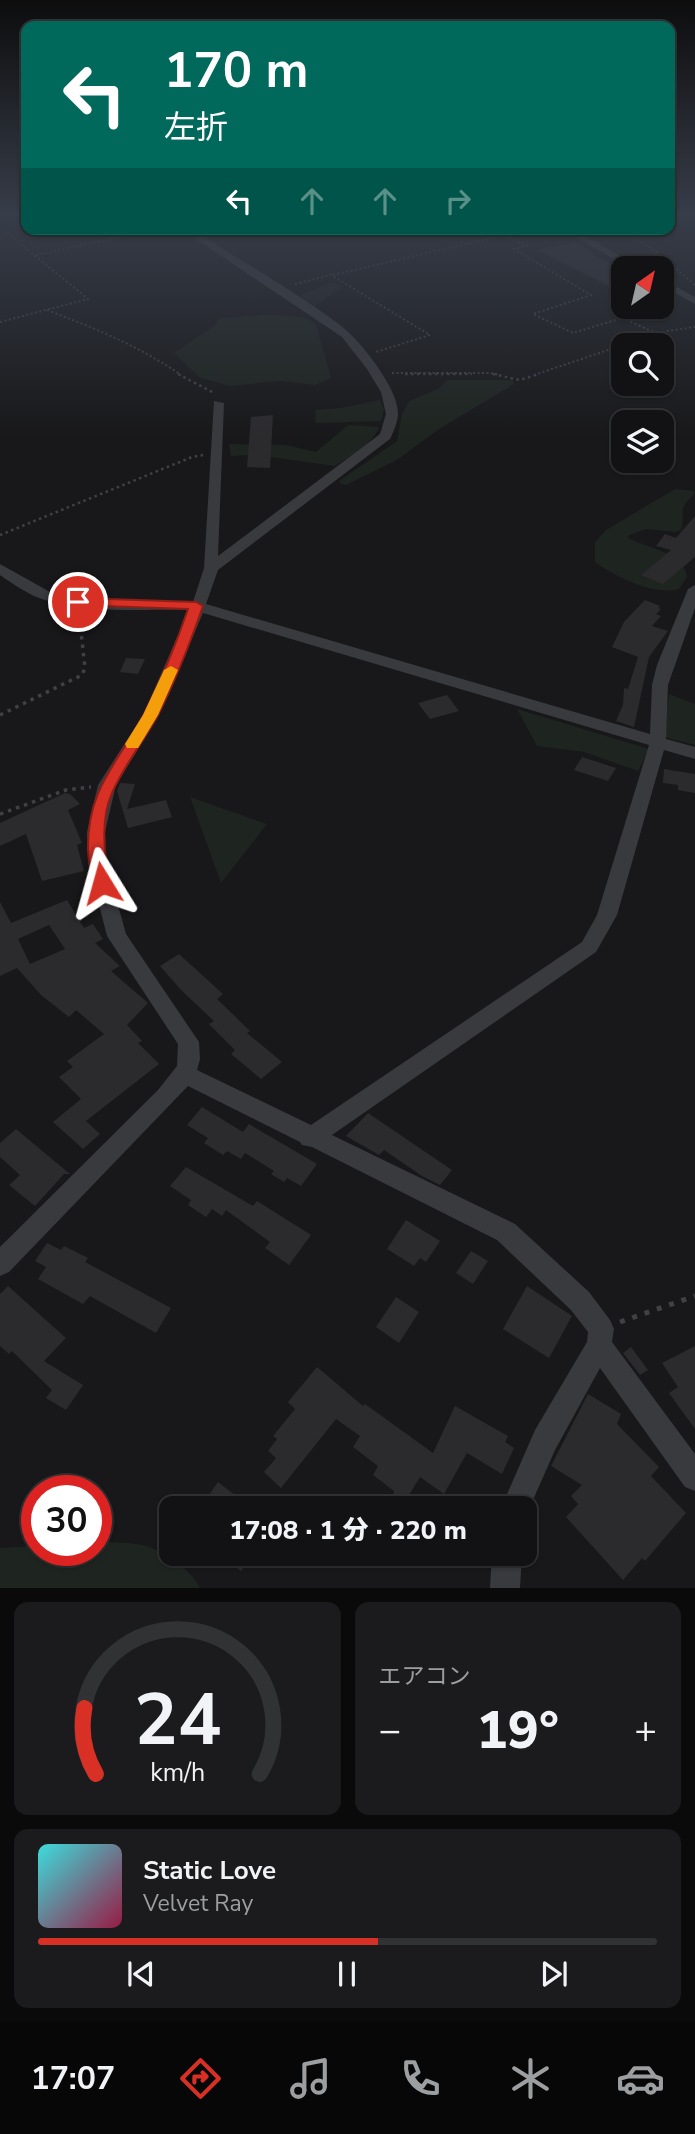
<!DOCTYPE html>
<html lang="ja">
<head>
<meta charset="utf-8">
<style>
  :root { --surface:#121214; --page:#1b1b1d; --text:#f1f3f6; --muted:#9c9ea0; --line:#313234; --accent:#d93025 }
  body { margin:0; font-family:"Nunito Sans","Noto Sans JP",sans-serif; background:var(--page); color:var(--text); height:100vh; display:flex; flex-direction:column; font-size:26px; white-space:nowrap }
  * { box-sizing:border-box; margin:0 }
  p { font-size:23px; color:var(--muted) }
  .icon { flex:none; width:38px; height:38px; fill:none; stroke:currentColor; stroke-width:2; stroke-linecap:round; stroke-linejoin:round }
  .map { position:relative; height:1588px; overflow:hidden }
  .details { display:flex; flex-direction:column; gap:14px; padding:14px; background:#0a0a0b; flex:1 }
  .details>* { flex:none }
  .guide { position:absolute; left:21px; top:21px; width:654px; height:214px; border-radius:14px; box-shadow:0 2px 5px #0004,0 0 0 2px var(--line); background:#00695c; color:#fff; overflow:hidden }
  .needle { width:46px; rotate:34deg }
  .buttons { position:absolute; left:611px; top:256px; display:grid; gap:14px }
  .buttons a { display:grid; place-items:center; width:63px; height:63px; border-radius:14px; background:var(--surface); box-shadow:0 2px 5px #0004,0 0 0 2px var(--line); font-size:35px }
  .speed { position:absolute; left:21px; top:1475px; display:flex; gap:14px; font-size:35px; font-weight:700; text-align:center }
  .speed>* { display:grid; place-content:center; width:91px; height:91px; border-radius:50%; background:var(--surface); box-shadow:0 2px 5px #0004,0 0 0 2px var(--line); line-height:1 }
  .speed .limit { border:10px solid #d22; background:#fff; color:#111 }
  .pin { position:absolute; display:grid; place-items:center; width:60px; height:60px; color:#fff; margin:-30px; border:4px solid #fff; border-radius:50%; box-shadow:0 2px 7px #0007 }
  .me { position:absolute; width:77px; margin:-38px; rotate:352deg; stroke-linejoin:round; filter:drop-shadow(0 0 5px #0008) }
  .turn { display:flex; align-items:center; gap:24px; height:147px; padding:0 28px; font-size:32px }
  .turn .icon { width:91px; height:91px; stroke-width:2.5 }
  .turn b { display:block; font-size:49px; line-height:60px }
  .lanes { display:flex; align-items:center; height:66px; padding:0 28px; background:#0003; justify-content:center; gap:35px; direction:ltr }
  .lanes .off { opacity:.35 }
  .big { font-size:52px; font-weight:800; line-height:1.1 }
  .details .widget { flex:1; display:flex; flex-direction:column; justify-content:center; gap:10px; min-width:0; padding:0 24px; border-radius:14px; background:var(--page) }
  .details .dial { align-items:center; gap:0 }
  .dial svg { height:182px; overflow:visible; fill:none; stroke:var(--line); stroke-width:7; stroke-linecap:round; text-anchor:middle }
  .dial text { fill:var(--text); stroke:none }
  .song { display:flex; align-items:center; gap:21px }
  .cover { width:84px; height:84px; border-radius:10px; background:linear-gradient(135deg,hsl(180 70% 55%),hsl(340 70% 35%)) }
  .played { height:7px; border-radius:4px; background:linear-gradient(90deg,var(--accent) 55%,var(--line) 55%) }
  .keys { display:flex; justify-content:space-around; direction:ltr }
  .heat { display:flex; justify-content:space-between; align-items:center; font-size:38px; direction:ltr }
  .details .tiles { flex:1; display:grid; gap:14px; grid-template-columns:1fr 1fr }
  .widget:last-child { grid-column:span 2 }
  .trip { position:absolute; left:159px; top:1496px; width:378px; height:70px; border-radius:14px; background:var(--surface); box-shadow:0 2px 5px #0004,0 0 0 2px var(--line); font-weight:800; line-height:70px; text-align:center }
  .tab-bar { display:flex; height:112px; justify-content:space-around; align-items:center; background:#070708; color:var(--muted) }
  .tab-bar .icon { width:49px; height:49px }
  .tab-bar .current { color:var(--accent) }
  .tab-bar b { font-size:32px; color:var(--text) }
  .map>svg:first-child { display:block }
  .green { fill:#1e241f }
  .building { fill:#2b2b2e; fill-rule:evenodd }
  .lines { fill:none; stroke-linecap:round; stroke-linejoin:round }
  .path-far3 { stroke:#3f4145; stroke-width:2; stroke-dasharray:2 2.5; stroke-linecap:butt }
  .path-far2 { stroke:#3f4145; stroke-width:2.5; stroke-dasharray:2.5 3.5; stroke-linecap:butt }
  .path-far1 { stroke:#3f4145; stroke-width:3.5; stroke-dasharray:3.5 5; stroke-linecap:butt }
  .path { stroke:#3f4145; stroke-width:5; stroke-dasharray:5 8; stroke-linecap:butt }
  .minor { fill:#393a3e; fill-rule:evenodd }
  .route { fill:#d93025; stroke:#8d1f18; stroke-width:2 }
  .slow { fill:#f59e0b }
</style>
</head>
<body>
<div class="map">
<svg width="695" height="1588" viewBox="0 0 695 1588">
  <rect width="100%" height="100%" fill="#18181a"/>
  <path class="green" d="M332,282L342,287L315,306L299,296Z
    M263,315C280,316 302,313 316,324L331,378L315,385L281,381L229,386L199,377L174,353L214,326L220,318Z
    M447,380H513L514,384L439,429L397,460L346,485L340,483L339,481L397,441L402,414L409,401L438,389Z
    M380,400L384,410L381,421L316,423L315,410L341,408Z
    M348,425L379,427C373,444 350,456 335,466L256,455L231,456L229,444L286,445L316,452Z
    M675,489L693,491L694,494C676,512 686,510 681,530L675,532L646,529L629,535L628,538C647,548 684,552 687,577L679,589C654,596 616,577 595,562V542L606,530Z
    M669,694L695,704V745L664,737Z
    M517,709L649,749L638,771L584,752L537,746Z
    M190,797L267,824L221,883Z
    M96,1542C110,1542 128,1542 142,1545C162,1549 192,1570 200,1588H0V1548L37,1546V1550H96Z"/>
  <path class="building" d="M575,242L596,254L593,255L619,267L614,268L623,272V293L537,250Z
    M273,415L270,468L247,467L251,417Z
    M695,516V557L663,584L641,575L671,550L656,546L665,534L676,538Z
    M645,600L660,606L658,608L661,609L656,614L661,616L652,626L668,631L649,657L634,727L616,721L623,705L624,688L628,689L638,657L612,647L624,622Z
    M126,658L145,659L138,674L120,672Z
    M447,695L459,711L430,719L418,703Z
    M582,757L616,768L608,781L574,770Z
    M664,769L695,774V793L678,790V785L663,783Z
    M120,783L135,784L127,809L166,800L172,817L128,828L117,791Z
    M65,793L70,794L80,804L68,810L82,843L77,845L84,871L42,881L26,834L0,846V823Z
    M67,900L84,928L93,924L103,939L95,943L120,966L111,971L148,1003L127,1025L142,1041L138,1043L159,1064L86,1121L100,1134L83,1149L53,1122L81,1099L59,1077L73,1067L67,1061L104,1034L76,1010L69,1017L41,995L17,968L0,976V902L11,923ZM49,925L65,949L30,964L18,939Z
    M179,954L223,994L217,999L250,1031L247,1033L282,1062L261,1079L231,1054L235,1050L209,1024L214,1021L182,991L160,966Z
    M202,1107L243,1132L249,1124L317,1164L301,1186L287,1178L284,1182L271,1174L274,1171L245,1153L241,1159L227,1151L223,1155L204,1143L208,1138L187,1125Z
    M368,1113L452,1170L440,1185L422,1176L384,1150L379,1155L346,1136Z
    M16,1129L70,1174H64L35,1206L9,1185L20,1175L0,1157V1143Z
    M186,1167L253,1206L257,1201L311,1235L289,1265L265,1248L270,1242L226,1210L222,1216L212,1209L206,1217L188,1205L191,1200L170,1186Z
    M406,1220L440,1241L426,1262L420,1258L414,1266L387,1249Z
    M47,1243L61,1250L64,1246L88,1258L85,1262L171,1308L156,1333L90,1296L83,1304L38,1279L46,1267L35,1261Z
    M471,1251L488,1261L473,1284L456,1273Z
    M8,1286L66,1338L44,1361L83,1385L66,1410L46,1398L52,1390L12,1351L9,1354L0,1346V1294Z
    M527,1286L572,1316L549,1358L503,1329Z
    M396,1297L419,1312L399,1343L376,1327Z
    M695,1346V1429L669,1393L678,1387L662,1363Z
    M631,1347L648,1370L640,1375L623,1353Z
    M317,1367L363,1406L365,1404L433,1453L455,1406L508,1436L505,1442L514,1448L502,1474L467,1453L444,1494L420,1477L401,1508H392L394,1491L373,1475L378,1466L353,1447L360,1436L336,1419L281,1488L264,1472L276,1458L268,1451L277,1439L273,1436L295,1409L288,1402Z
    M588,1394L621,1414L617,1424L659,1467L651,1476L686,1513L645,1561L642,1558L623,1580L566,1517L578,1504L571,1496L582,1485L551,1466Z
    M218,1482L252,1508H200Z
    M220,1554H252L241,1571Z"/>
  <g class="lines">
    <path class="path-far3" d="M0,227L88,299L0,322
      M494,229L527,246L514,249L591,295L533,314L573,333L622,318L658,334
      M622,229L659,254L695,285
      M36,255L157,229
      M333,275L530,229
      M295,284L331,275L430,335L376,352
      M47,310C94,328 139,346 181,375
      M624,345L667,331L695,327
      M392,373H490L500,375
      M534,375L623,345"/>
    <path class="path-far2" d="M178,374L214,393
      M405,374H472
      M493,374L520,380L539,374
      M0,535L192,457L203,455"/>
    <path class="path-far1" d="M0,715L82,675L85,668L79,614
      M0,814L66,790L91,787"/>
    <path class="path" d="M620,1322L695,1296"/>
    <path class="minor" d="M181,229H191C241,261 294,290 340,325C360,340 398,388 398,413C398,421 394,431 390,439L218,570L206,604L650,734L652,685L657,665L688,589L695,585V608L668,685L666,739L695,747V759L664,750L617,915L596,952L332,1135L515,1224L589,1292L610,1320L614,1329L612,1342L695,1454V1491L685,1487L600,1368L555,1450L525,1518V1508H501L535,1430L587,1342L588,1332L571,1310L497,1240L312,1147L302,1145L300,1142L188,1086L9,1272L0,1276V1247L158,1090L177,1066L178,1044L107,936L88,862L87,832L98,785L143,715L189,610C144,609 85,614 42,599C27,594 13,584 0,575V564L50,592L77,598L193,602L204,568L214,401L224,403L218,556L380,434L386,414L381,392L367,369L342,337ZM203,613L649,745L597,915L582,942L311,1125L197,1070L200,1059L199,1042L126,934L106,862L105,832L116,785L159,715Z
      M562,229H573L641,268H629Z
      M662,279L695,297V304L662,286Z
      M492,1554H522L520,1588H490Z"/>
  </g>
  <linearGradient id="sky" x2="0" y2="1"><stop stop-color="#0d0d0e"/><stop offset="0.49" stop-color="#373d49"/><stop offset="1" stop-color="#373d49" stop-opacity="0"/></linearGradient>
  <rect width="695" height="438" fill="url(#sky)"/>
  <path class="route" d="M78,598L196,602L203,606C190,643 176,680 158,715C144,741 124,765 112,793C100,820 104,855 110,883L108,887H95C90,876 89,862 88,850C87,788 117,765 144,714C161,680 176,645 188,609L73,605V599Z"/>
  <path class="slow" d="M171,666L178,670L158,715L138,748H127L125,744L143,715L164,670Z"/>
</svg>
<div class="buttons">
<a><svg class="needle" viewBox="-14 -14 28 28"><path d="M0-13l5 13h-10z" fill="#e53935"/><path d="M0 13l5-13h-10z" fill="#9c9ea0"/></svg></a>
<a><svg class="icon" aria-label="search" viewBox="0 0 24 24"><circle cx="10" cy="10" r="6"/><path d="M15 15l6 6"/></svg></a>
<a><svg class="icon" aria-label="layers" viewBox="0 0 24 24"><path d="M12 4l9 5-9 5-9-5zM3 14l9 5 9-5"/></svg></a>
</div>
<div class="speed"><div class="limit">30</div></div>
<div class="pin" style="left:78px;top:602px;background:#d93025"><svg class="icon" aria-label="arrive" viewBox="0 0 24 24"><path d="M6 21V4h12l-3 4 3 4H6"/></svg></div>
<svg class="me" style="left:102px;top:883px" viewBox="-20 -20 40 40"><path d="M0-17L14 15 0 8-14 15z" fill="#d93025" stroke="#fff" stroke-width="4"/></svg>
<div class="trip">17:08 · 1 分 · 220 m</div>
<div class="guide">
<div class="turn"><svg class="icon" aria-label="left" viewBox="0 0 24 24"><path d="M17 20v-9H6M10 6l-5 5 5 5"/></svg><div><b>170 m</b>左折</div></div>
<div class="lanes"><svg class="icon" aria-label="left" viewBox="0 0 24 24"><path d="M17 20v-9H6M10 6l-5 5 5 5"/></svg><svg class="icon off" aria-label="ahead" viewBox="0 0 24 24"><path d="M12 20V5M6 11l6-6 6 6"/></svg><svg class="icon off" aria-label="ahead" viewBox="0 0 24 24"><path d="M12 20V5M6 11l6-6 6 6"/></svg><svg class="icon off" aria-label="right" viewBox="0 0 24 24"><path d="M7 20v-9h11M14 6l5 5-5 5"/></svg></div>
</div>
</div>
<section class="details">
<div class="tiles">
<div class="widget dial"><svg viewBox="0 0 100 80">
<path d="M14 69A42 42 0 1 1 86 69"/>
<path d="M14 69A42 42 0 0 1 9 40" stroke="#d93025"/>
<text x="50" y="56" font-size="32" font-weight="700">24</text>
<text x="50" y="72" font-size="11">km/h</text>
</svg></div>
<div class="widget"><p>エアコン</p>
<div class="heat"><a>−</a><b class="big">19°</b><a>+</a></div>
</div>
<div class="widget">
<div class="song"><i class="cover"></i><div><b>Static Love</b><p>Velvet Ray</p></div></div>
<div class="played"></div>
<div class="keys"><svg class="icon" aria-label="previous" viewBox="0 0 24 24"><path d="M18 5L8 12l10 7zM5 5v14"/></svg><svg class="icon" aria-label="pause" viewBox="0 0 24 24"><path d="M8 5v14M16 5v14"/></svg><svg class="icon" aria-label="next" viewBox="0 0 24 24"><path d="M6 5l10 7-10 7zM19 5v14"/></svg></div>
</div>
</div>
</section>
<nav class="tab-bar">
<b>17:07</b>
<svg class="icon current" aria-label="directions" viewBox="0 0 24 24"><path d="M12 3l9 9-9 9-9-9zM9 14v-3h6M13 9l2 2-2 2"/></svg>
<svg class="icon" aria-label="music" viewBox="0 0 24 24"><path d="M9 18V5l10-2v13"/><circle cx="6" cy="18" r="3"/><circle cx="16" cy="16" r="3"/></svg>
<svg class="icon" aria-label="phone" viewBox="0 0 24 24"><path d="M5 4h4l2 5-3 2q2 4 5 5l2-3 5 2v4C11 20 4 13 5 4z"/></svg>
<svg class="icon" aria-label="climate" viewBox="0 0 24 24"><path d="M12 3v18M4 7l16 10M4 17L20 7"/></svg>
<svg class="icon" aria-label="car" viewBox="0 0 24 24"><path d="M5 17H2v-5l4-1 3-4h7l3 4 3 1v5h-3M9 17h6M6 11h13"/><circle cx="7" cy="17" r="2"/><circle cx="17" cy="17" r="2"/></svg>
</nav>
</body>
</html>
